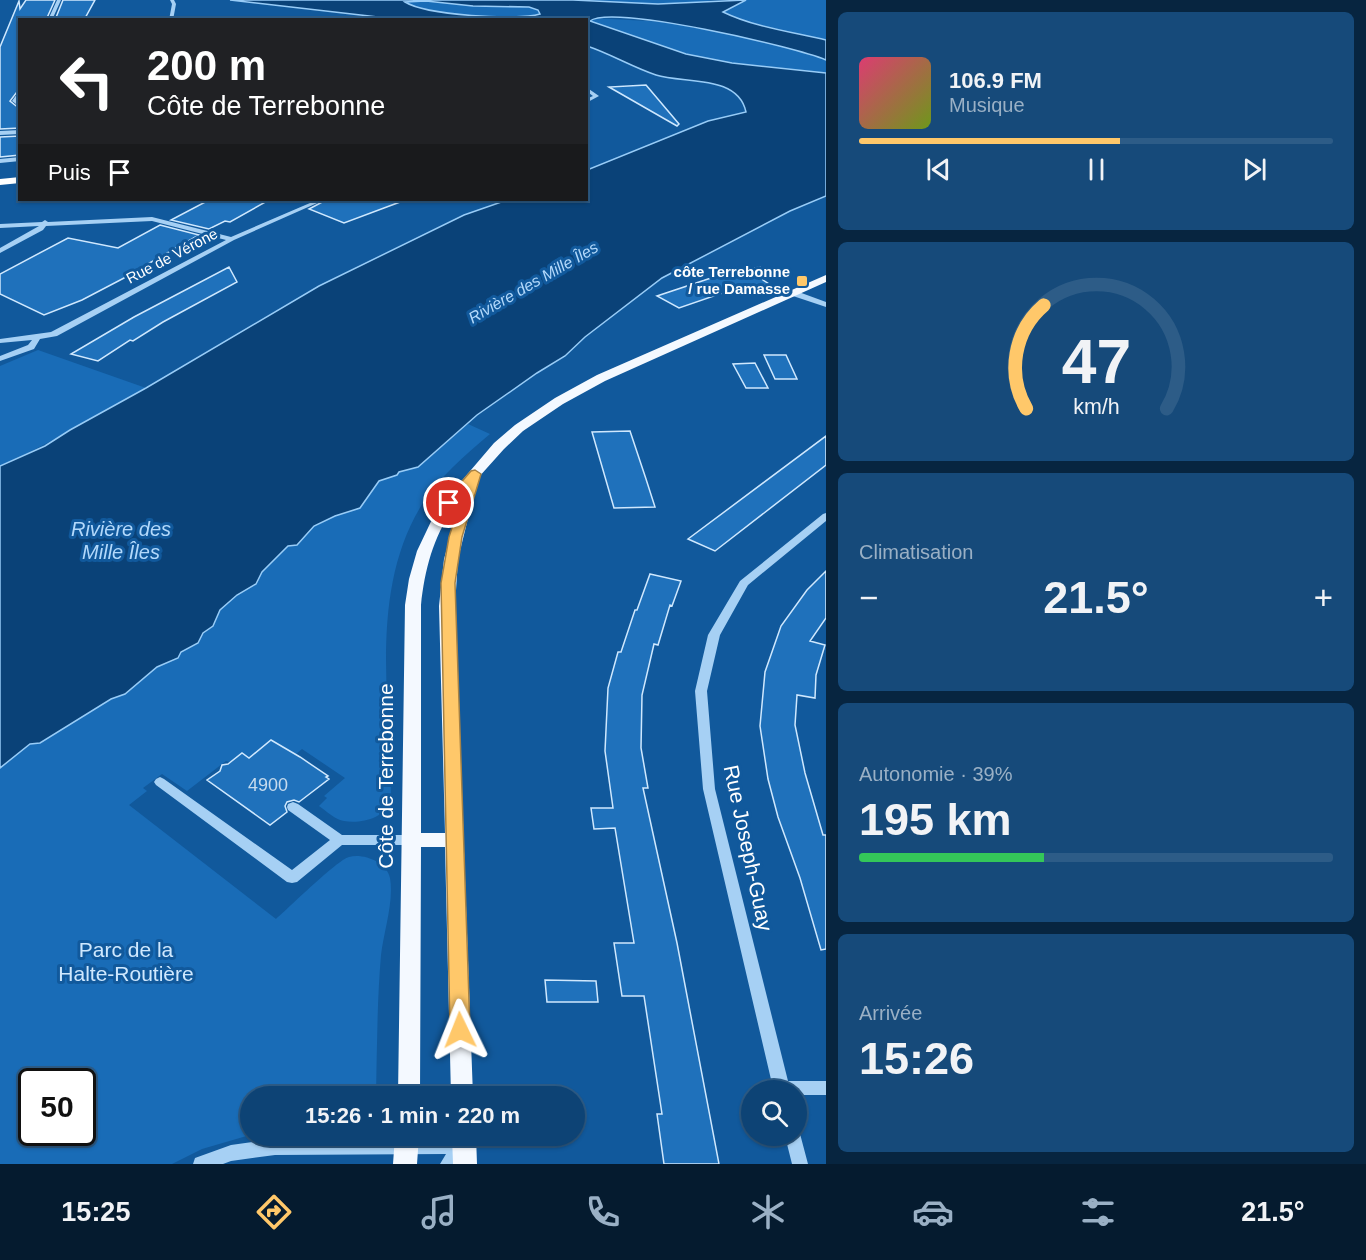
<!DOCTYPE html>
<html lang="fr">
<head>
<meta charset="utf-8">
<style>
  :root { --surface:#0d4375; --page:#164a7a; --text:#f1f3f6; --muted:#9ab0c5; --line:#2d5c87; --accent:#ffc86a }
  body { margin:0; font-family:Arial,sans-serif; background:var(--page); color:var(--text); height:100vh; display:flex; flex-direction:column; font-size:22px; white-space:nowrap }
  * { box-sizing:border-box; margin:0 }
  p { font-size:20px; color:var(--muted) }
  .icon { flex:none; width:33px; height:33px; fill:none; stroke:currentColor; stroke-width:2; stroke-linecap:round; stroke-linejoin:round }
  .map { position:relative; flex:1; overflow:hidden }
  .panel { display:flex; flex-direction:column; gap:12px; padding:12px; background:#072540; width:540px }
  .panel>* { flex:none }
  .top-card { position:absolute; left:18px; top:18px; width:570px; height:183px; border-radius:0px; box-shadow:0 2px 4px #0004,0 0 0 2px var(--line); background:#202124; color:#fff; overflow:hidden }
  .buttons { position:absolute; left:741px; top:1080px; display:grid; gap:12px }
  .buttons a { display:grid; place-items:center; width:66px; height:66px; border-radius:50%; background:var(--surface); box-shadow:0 2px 4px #0004,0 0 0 2px var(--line); font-size:30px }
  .speed { position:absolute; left:18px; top:1068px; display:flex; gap:12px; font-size:30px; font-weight:700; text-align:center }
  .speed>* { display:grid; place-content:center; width:78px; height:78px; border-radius:50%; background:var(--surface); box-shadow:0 2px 4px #0004,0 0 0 2px var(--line); line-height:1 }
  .speed .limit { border:3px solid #111; border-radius:9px; background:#fff; color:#111 }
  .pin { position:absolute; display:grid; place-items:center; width:51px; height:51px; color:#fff; margin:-26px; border:3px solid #fff; border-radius:50%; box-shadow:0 2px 6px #0007 }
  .me { position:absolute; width:66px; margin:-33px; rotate:358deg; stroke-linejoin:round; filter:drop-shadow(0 0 4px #0008) }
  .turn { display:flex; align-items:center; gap:21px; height:126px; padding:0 30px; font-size:27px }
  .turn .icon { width:78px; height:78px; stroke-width:2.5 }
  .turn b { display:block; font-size:42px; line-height:51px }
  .then { display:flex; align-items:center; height:57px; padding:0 30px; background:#0003; gap:12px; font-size:22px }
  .big { font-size:45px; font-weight:600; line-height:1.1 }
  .panel .widget { flex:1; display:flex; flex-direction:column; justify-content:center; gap:9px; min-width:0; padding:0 21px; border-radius:9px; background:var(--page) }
  .panel .dial { align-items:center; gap:0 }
  .dial svg { height:156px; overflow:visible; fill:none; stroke:var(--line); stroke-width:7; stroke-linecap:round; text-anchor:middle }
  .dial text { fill:var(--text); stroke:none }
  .song { display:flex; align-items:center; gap:18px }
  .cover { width:72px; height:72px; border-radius:9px; background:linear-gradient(135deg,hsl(340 70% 55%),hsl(80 70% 35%)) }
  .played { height:6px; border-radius:3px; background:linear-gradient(90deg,var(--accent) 55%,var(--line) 55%) }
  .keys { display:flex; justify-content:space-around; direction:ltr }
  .heat { display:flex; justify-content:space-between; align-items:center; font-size:33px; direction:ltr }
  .charge { height:9px; border-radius:4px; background:linear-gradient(90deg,#34c759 39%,var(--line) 0) }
  .trip { position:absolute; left:240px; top:1086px; width:345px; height:60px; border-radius:30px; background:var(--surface); box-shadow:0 2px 4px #0004,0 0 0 2px var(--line); font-weight:600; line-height:60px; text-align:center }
  .tab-bar { display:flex; height:96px; justify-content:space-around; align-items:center; background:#051b2f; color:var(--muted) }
  .tab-bar .icon { width:42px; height:42px }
  .tab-bar .current { color:var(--accent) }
  .tab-bar b { font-size:27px; color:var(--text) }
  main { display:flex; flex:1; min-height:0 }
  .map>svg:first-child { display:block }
  .green { fill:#196cb7; fill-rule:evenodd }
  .water { fill:#0a4278; stroke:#98ccf7; stroke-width:1.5; fill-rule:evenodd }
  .building { fill:#1f71bb; stroke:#cfe8fe; stroke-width:1.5 }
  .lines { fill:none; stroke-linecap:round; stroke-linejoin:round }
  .minor { fill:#a6d0f4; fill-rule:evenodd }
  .major { fill:#f4f9ff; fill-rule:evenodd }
  .highway { fill:#fff; fill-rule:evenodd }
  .route { fill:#ffc86a; stroke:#a68245; stroke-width:1.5 }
  .poi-dot { fill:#ffc86a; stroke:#11599c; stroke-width:2 }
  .labels { text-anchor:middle; stroke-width:6; stroke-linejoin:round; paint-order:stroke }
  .far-street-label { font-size:15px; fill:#fff; stroke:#11599c }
  .far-poi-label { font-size:15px; font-weight:bold; fill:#fff; stroke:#11599c; text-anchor:end }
  .far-water-label { font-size:16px; font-style:italic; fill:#b3d9fb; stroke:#11599c }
  .near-number-label { font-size:18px; fill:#c7dcee }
  .water-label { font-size:20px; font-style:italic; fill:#b3d9fb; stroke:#11599c }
  .near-street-label { font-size:21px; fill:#fff; stroke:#11599c }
  .near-park-label { font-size:21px; fill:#cfe8fe; stroke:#11599c }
</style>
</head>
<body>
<main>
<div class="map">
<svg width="826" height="1164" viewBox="0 0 826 1164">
  <rect width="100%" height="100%" fill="#11599c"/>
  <path class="green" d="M573,0H711C678,12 610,2 573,0Z
    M746,0H826V40C791,32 755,26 722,12Z
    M426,1L473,6L529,7L538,10L540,14C511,20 429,16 404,2Z
    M593,18L666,22L733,35L797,50L826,60V73L732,63L686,54L589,21Z
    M38,350L146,388C97,415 50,444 0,466V366Z
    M468,424L490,434C465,455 438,478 421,506C368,594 391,705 391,801C385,818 361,824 344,821C336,820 326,811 319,806L327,798L324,796L345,778L302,749L296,754L271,740C259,750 242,767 226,761L187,791L162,774L143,788L147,791L129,805L276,919C289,908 337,860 349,857C363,853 387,862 390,878C394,902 384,930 381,955C377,1002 377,1049 376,1096H250V1135L202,1149L172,1164H0V768L30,744L40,743L111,699L125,694L157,667L178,658L181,652L198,643L203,633L213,626L220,610L237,595L256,584L262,572L288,546L297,545L314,526L335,516L360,508L379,481L397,475L399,472L418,467ZM32,1082H82V1132H32Z"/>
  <path class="water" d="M230,0H573L658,4L746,0L723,12C754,27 792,32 826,40V60C796,47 611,4 590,21L686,54L732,63L826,73V196L790,211L662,278L585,337L565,356L537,373L477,415L418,467L399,472L397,475L379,481L360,508L335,516L314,526L297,545L288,546L262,572L256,584L237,595L220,610L213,626L203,633L198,643L181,652L178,658L157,667L125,694L111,699L40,743L30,744L0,768V466L45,446L70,430L146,388L319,286L464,215L507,200H586L587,170L708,121L746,112C738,74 684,84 656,75C632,67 611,54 587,46L586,20H404ZM426,1L473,6L529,7L538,10L540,14C516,21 426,15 405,2Z"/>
  <path class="building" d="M26,0H55L46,20H20V88L10,101L20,109V128L0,129V47L19,1L20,9Z
    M63,0H95L84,20H55Z
    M646,85L679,124L677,126L609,87Z
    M20,136V155L0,157V137Z
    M209,200H269L230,222L225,221L209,229L171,220Z
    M326,200H399L400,202L344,223L309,209Z
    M160,225L199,235L146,265L147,266L82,300L44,315L0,294V274L68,238L118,248Z
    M229,267L237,282L163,322L133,341L130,340L98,361L71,354L134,317Z
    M760,267L763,280L769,284L734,292L731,290L679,308L657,296L711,278Z
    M764,355H786L797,379H775Z
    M755,363L768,388H746L733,364Z
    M630,431L646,479L655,507L614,508L592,432Z
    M826,436V465L715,551L688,539Z
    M826,571V618L810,641L825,645L816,675L815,698L797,695L795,725L805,773L823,835H826V949L821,950L800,878L778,817L768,779L760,726L765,672L781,626L807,590Z
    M650,574L681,581L672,606L670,605L658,645L654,644L642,695L641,748L648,788H643L677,943L719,1164H664L657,1114H662L644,996H622L614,943H634L615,828L594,829L591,808H613L605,751L608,688L618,652H621L635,610H637Z
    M271,740L300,757L328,776L326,777L329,779L299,802L294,800L287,802L285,806L287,812L270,825L207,780L220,771L222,765L228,764L242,753L249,758Z
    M545,980L596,981L598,1002H547Z"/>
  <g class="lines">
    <path class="minor" d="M57,0H61L52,20H48Z
      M170,0H174L176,4L173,20H169L172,4Z
      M586,87L599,96L586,103V99L593,96L586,91Z
      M20,90L18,101L20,107L12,101Z
      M20,130V134L0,135V131Z
      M20,157V161L0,163V159Z
      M317,200H324L234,240L57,336L40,339L34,349L0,361V356L28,345L32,340L0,343V339L51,332L226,240L152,221L46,226L43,230L0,253V248L39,226L0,228V224L42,222L45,220L48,222L152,217L231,237Z
      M790,291H796L826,302V307L790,295Z
      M826,513V521L748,585L720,635L707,691L715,789L788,1081H826V1095H796V1090H774L773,1088L703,789L695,691L708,635L740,581L823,514Z
      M160,777L164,779L292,870L330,840L288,810L287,807L288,804L293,802L298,804L342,835H411L416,836L418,840L416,844L411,845H342L297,882L292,883L287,882L156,785L154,782L156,779Z
      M796,1129L799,1130L808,1164H792L785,1136H796Z
      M464,1138L470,1140L472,1146L468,1155L459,1164H440L446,1154L275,1155L231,1161L223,1164H193L195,1158L231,1145L275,1139Z"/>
    <path class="major" d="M826,275V282L605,381L563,404L523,431L504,449L478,478L458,559L455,606L473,1096H451L445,847H421L420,1096H398L405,605L409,579L417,551L436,511L494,443L515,425L555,398L597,375ZM461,499L444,559L439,606L445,833H421V605C425,567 435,529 461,499Z
      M395,1136H419L417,1164H393Z
      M452,1136H476L477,1164H453Z"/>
    <path class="highway" d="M20,177V183L0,185V179Z"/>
  </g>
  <path class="route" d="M475,470L481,474L462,537L455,583L470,1030L467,1036L460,1039L453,1036L450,1030L441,583L449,537L462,496L454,505L449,507L443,503L471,471Z"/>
  <rect class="poi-dot" x="796" y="275" width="12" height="12" rx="3"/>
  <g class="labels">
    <g class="far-street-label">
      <text transform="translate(172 256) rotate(-28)" y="5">Rue de Vérone</text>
    </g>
    <g class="far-poi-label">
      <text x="790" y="277">côte Terrebonne<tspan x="790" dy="17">/ rue Damasse</tspan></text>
    </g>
    <g class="far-water-label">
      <text transform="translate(533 282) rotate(-30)" y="6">Rivière des Mille Îles</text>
    </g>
    <g class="near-number-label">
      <text x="268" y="791">4900</text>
    </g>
    <g class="water-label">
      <text x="121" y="536">Rivière des<tspan x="121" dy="23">Mille Îles</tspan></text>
    </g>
    <g class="near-street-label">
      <text transform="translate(386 776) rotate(-90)" y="7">Côte de Terrebonne</text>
      <text transform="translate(748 848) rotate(78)" y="7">Rue Joseph-Guay</text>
    </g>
    <g class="near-park-label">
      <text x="126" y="957">Parc de la<tspan x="126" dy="24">Halte-Routière</tspan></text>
    </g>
  </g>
</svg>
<div class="buttons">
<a><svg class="icon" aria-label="search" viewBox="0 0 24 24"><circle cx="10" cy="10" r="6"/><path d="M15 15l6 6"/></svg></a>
</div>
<div class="speed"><div class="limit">50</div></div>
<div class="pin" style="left:449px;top:503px;background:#d93025"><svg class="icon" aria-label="arrive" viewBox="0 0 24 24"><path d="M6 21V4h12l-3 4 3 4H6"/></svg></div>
<svg class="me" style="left:460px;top:1030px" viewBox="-20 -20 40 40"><path d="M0-17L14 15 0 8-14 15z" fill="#ffc86a" stroke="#fff" stroke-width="4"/></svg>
<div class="trip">15:26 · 1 min · 220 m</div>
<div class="top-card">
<div class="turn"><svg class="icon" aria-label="left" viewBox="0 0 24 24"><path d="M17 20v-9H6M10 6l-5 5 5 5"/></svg><div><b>200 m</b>Côte de Terrebonne</div></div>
<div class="then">Puis<svg class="icon" aria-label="arrive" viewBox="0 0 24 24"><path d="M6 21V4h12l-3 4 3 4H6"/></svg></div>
</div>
</div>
<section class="panel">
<div class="widget">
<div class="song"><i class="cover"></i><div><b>106.9 FM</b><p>Musique</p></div></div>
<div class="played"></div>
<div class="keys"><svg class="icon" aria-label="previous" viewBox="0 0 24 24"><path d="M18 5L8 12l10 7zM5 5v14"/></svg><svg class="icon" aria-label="pause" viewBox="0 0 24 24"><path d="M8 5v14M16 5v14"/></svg><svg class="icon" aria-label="next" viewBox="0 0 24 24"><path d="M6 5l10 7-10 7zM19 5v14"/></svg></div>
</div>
<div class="widget dial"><svg viewBox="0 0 100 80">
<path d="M14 69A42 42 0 1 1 86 69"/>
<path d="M14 69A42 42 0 0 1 23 16" stroke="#ffc86a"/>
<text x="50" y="56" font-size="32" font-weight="700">47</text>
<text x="50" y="72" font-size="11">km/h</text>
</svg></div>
<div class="widget"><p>Climatisation</p>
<div class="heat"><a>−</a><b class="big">21.5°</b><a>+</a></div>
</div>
<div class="widget"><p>Autonomie · 39%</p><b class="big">195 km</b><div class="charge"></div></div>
<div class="widget"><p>Arrivée</p><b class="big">15:26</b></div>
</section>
</main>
<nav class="tab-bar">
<b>15:25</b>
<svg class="icon current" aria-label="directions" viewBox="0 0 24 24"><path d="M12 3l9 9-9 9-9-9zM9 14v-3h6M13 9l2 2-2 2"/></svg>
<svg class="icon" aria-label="music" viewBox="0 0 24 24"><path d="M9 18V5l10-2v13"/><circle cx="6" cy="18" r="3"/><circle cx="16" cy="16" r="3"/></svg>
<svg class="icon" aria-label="phone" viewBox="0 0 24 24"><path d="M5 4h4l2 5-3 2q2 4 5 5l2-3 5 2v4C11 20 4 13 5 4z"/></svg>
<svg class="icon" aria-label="climate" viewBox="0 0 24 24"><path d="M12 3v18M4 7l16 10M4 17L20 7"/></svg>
<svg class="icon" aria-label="car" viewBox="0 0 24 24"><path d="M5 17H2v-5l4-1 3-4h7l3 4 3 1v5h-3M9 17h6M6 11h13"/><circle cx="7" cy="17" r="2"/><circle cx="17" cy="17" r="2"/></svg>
<svg class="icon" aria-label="filters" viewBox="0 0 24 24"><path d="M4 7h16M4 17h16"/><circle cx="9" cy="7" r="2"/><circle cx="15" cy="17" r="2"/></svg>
<b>21.5°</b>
</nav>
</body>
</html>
